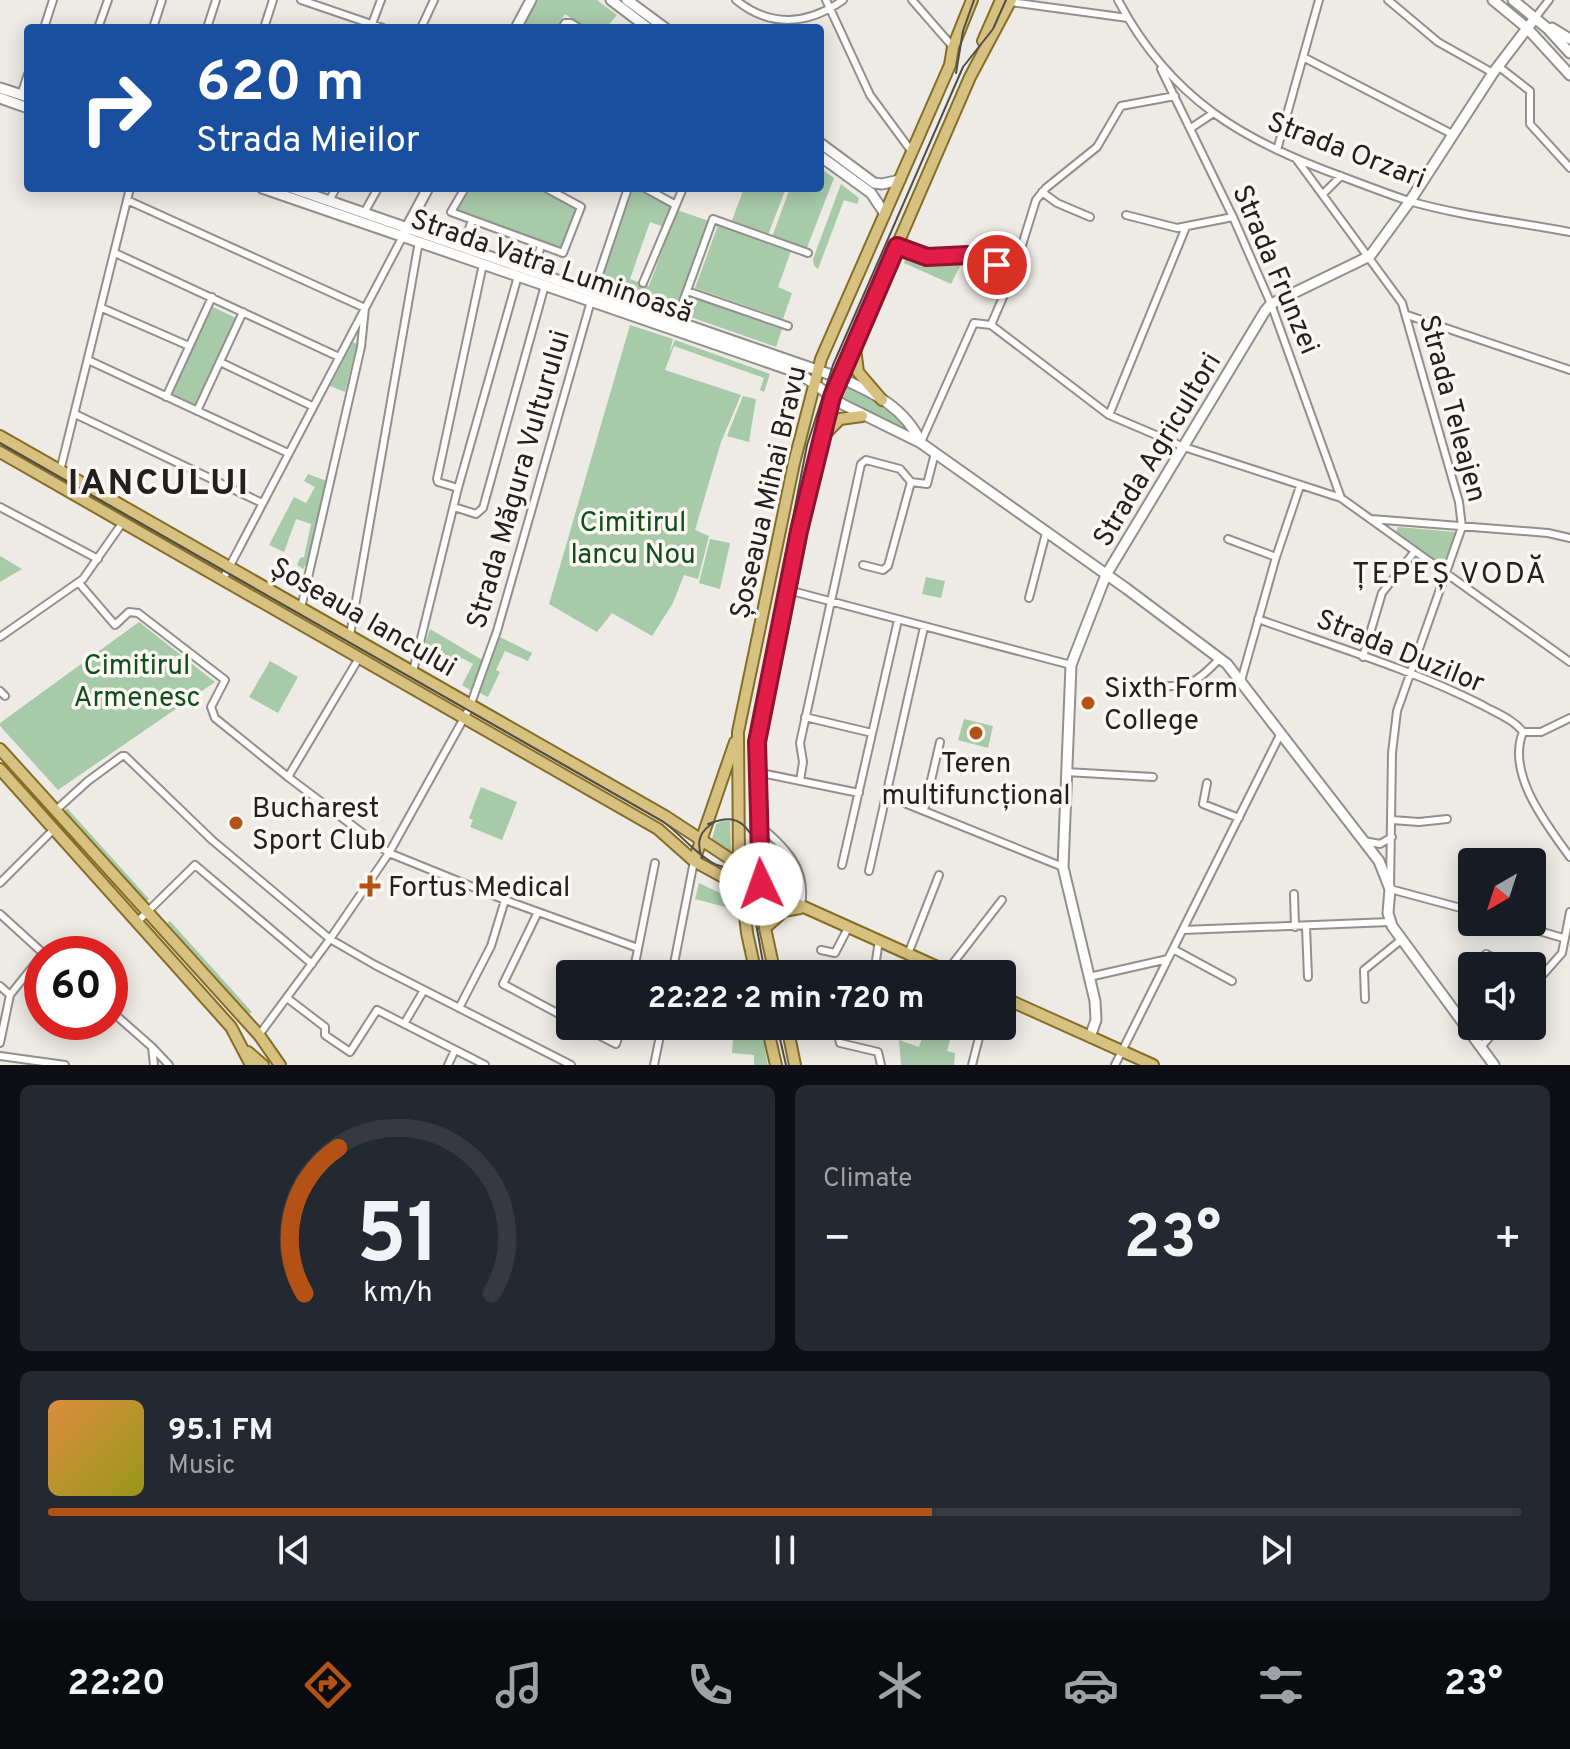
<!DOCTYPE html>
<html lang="en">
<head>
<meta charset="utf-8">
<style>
  :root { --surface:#171b24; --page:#242831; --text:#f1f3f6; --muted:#9ea1a6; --line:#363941; --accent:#b45216 }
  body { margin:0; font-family:Overpass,sans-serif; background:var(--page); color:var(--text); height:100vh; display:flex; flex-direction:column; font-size:30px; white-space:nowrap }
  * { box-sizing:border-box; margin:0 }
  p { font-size:26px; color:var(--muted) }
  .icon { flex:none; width:44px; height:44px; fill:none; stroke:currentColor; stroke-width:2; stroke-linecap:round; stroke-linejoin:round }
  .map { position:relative; height:1065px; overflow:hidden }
  .details { display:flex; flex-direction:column; gap:20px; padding:20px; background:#0d0f14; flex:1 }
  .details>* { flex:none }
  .top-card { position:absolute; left:24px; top:24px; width:800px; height:168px; border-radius:8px; box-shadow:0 4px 20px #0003; background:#1a4fa0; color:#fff; overflow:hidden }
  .needle { width:52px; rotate:219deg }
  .tools { position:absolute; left:1458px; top:848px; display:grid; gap:16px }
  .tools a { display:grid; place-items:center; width:88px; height:88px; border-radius:8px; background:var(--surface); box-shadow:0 4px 20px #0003; font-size:40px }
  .speed { position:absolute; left:24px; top:936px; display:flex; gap:16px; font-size:40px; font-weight:700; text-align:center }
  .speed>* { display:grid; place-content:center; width:104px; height:104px; border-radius:50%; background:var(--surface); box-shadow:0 4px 20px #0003; line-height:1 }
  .speed .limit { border:12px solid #d22; background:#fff; color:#111 }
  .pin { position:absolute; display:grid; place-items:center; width:68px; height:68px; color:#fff; margin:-34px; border:4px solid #fff; border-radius:50%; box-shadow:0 2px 8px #0007 }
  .me { position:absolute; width:88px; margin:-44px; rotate:357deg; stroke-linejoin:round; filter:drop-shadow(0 0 6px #0008) }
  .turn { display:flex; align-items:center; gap:28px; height:168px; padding:0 40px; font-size:36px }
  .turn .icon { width:104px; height:104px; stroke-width:2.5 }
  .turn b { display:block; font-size:56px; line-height:68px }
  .big { font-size:60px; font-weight:700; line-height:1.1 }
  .details .tile { flex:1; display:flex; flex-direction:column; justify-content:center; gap:12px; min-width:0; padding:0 28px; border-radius:12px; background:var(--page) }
  .details .dial { align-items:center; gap:0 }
  .dial svg { height:208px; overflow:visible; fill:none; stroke:var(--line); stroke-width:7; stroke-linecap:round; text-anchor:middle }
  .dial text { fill:var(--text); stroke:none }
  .song { display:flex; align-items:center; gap:24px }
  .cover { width:96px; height:96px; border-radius:12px; background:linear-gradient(135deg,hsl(30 70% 55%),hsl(60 70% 35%)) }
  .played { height:8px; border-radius:4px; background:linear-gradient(90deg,var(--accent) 60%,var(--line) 60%) }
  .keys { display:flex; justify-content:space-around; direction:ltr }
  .heat { display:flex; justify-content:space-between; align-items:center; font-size:44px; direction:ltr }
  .details .tiles { flex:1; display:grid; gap:20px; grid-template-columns:1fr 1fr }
  .tile:last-child { grid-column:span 2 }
  .trip { position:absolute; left:556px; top:960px; width:460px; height:80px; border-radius:8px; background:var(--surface); box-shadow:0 4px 20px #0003; font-weight:700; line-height:80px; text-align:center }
  .menu { display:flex; height:128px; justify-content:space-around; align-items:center; background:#090b0e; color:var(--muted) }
  .menu .icon { width:56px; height:56px }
  .menu .active { color:var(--accent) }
  .menu b { font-size:36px; color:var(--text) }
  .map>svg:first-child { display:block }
  .green { fill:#a7caa9 }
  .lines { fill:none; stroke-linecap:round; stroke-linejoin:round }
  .street-casing { stroke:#938f8b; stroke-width:10 }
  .secondary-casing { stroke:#938f8b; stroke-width:13 }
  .primary-casing { stroke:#866e27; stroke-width:14 }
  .street { stroke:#fff; stroke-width:6 }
  .secondary { stroke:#fff; stroke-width:9 }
  .primary { stroke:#d7c180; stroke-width:10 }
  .tram { stroke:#504e4c; stroke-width:2 }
  .route-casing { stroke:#92132f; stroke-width:20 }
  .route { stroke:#e11d48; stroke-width:14 }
  .poi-dot { fill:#b45216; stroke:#fbf7f2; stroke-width:3 }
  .labels { text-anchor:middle; stroke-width:7; stroke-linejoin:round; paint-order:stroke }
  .street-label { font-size:28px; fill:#232120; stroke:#fbf7f2 }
  .park-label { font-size:28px; fill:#104e1b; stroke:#fbf7f2 }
  .poi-label { font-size:28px; fill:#232120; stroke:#fbf7f2; text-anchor:start }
  .neighbourhood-label { font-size:30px; letter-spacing:2px; fill:#232120; stroke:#fbf7f2 }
  .district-label { font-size:36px; font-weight:bold; letter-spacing:2px; fill:#232120; stroke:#fbf7f2 }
</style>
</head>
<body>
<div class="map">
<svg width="1570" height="1065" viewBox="0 0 1570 1065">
  <rect width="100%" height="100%" fill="#eeeae5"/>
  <path class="green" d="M535,0H597L617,15L606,28H585L565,14L556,28H520Z
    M820,168L834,178L806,250L772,237L790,188H820Z
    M841,184L859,198L857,204L844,200L818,269L814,266L813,259Z
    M467,188H543L579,208L562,250L454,211Z
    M633,188H639L672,207L664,227L650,222L630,279L649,286L677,210L709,221L676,313L599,286Z
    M744,188H786L768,235L731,223Z
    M718,225L791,251L778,287L792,293L783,319L695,288Z
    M906,257C925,264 944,261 964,258L951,284L904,263Z
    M688,296L782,329L776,347L682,314Z
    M211,306L236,318L195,407L171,396Z
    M630,325L673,339L669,354L675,340L770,374L764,392L760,390L764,378L674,346L665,370L741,395L721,442L695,530L709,536L698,579L684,575L673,603L652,636L612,613L597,632L549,604Z
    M353,342L357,344L345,392L330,386Z
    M848,384L880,401L906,425L902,432L842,402Z
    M743,396L756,399L749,442L727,436Z
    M308,474L327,481L310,558L303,569L297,565L300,558L304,557L311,524L296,519L284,552L269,545L294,497L306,503L315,487L304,481Z
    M1398,527L1456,532L1442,567L1396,532Z
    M710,539L730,543L720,589L699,583Z
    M0,556L22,569L0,582Z
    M926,577L945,581L941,598L922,594Z
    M139,622L215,682L58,790L0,726V723Z
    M430,629L484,661L472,691L462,685L473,664L462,658L456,667L440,658L443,651L432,645L421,663L419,661Z
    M500,637L532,653L528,661L505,651L496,670L500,672L488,697L480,693Z
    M270,661L298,677L278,713L249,697Z
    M964,719L993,726L988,748L958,740Z
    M481,787L517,802L502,840L470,827L473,820L469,818Z
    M67,808L149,899L146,902L64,811Z
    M723,821H730L731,851L712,839L716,824Z
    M699,883L726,896L729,908L695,899Z
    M170,921L252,1012L249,1014L167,923Z
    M734,1026H760L768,1065H754V1055L732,1053Z
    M926,1026H954L947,1051L955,1053L954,1065H901L899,1040L919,1047Z"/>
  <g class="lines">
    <defs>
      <path id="street" d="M301,0L383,28
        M736,0C770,28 808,25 843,0
        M826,0L870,95L912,152
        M912,0L953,47
        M1118,0C1170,99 1244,142 1346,178C1367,186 1388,194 1409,201C1461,216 1517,222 1570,232
        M1388,0L1438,42L1493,73
        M1010,2L1128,18
        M1535,18L1549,0
        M372,24L381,0
        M44,28L53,0
        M98,28L108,0
        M153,28L162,0
        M207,28L216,0
        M264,28L273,0
        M421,28L434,0
        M562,28L565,23H571L579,28
        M1303,57L1452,134
        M1498,66L1530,91V124L1570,168
        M1161,69L1233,217L1271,304L1341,498
        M21,95L28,74
        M1191,128L1212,114
        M1277,150L1319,0
        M1297,160L1402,303L1459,502L1462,527L1397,711L1392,753L1390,889L1472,911
        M465,188L451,212L563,253L581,207L546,188
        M645,188L676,205
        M1042,192L1057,203L1090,217
        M1323,194L1341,176
        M127,200L365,308L361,347L301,608
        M329,201L336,188
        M364,213L378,188
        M1126,215L1177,228L1233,217
        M897,246L927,257L974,256L1013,274
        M463,247L472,220
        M115,253L339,357
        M533,271L541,246
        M643,283L683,188
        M687,291L788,326
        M593,292L628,188
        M102,308L189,346
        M1407,315L1570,370
        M676,321L713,219L808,253
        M991,325L1013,274L1036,200L1046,188L1097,147L1121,106L1175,96
        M88,360L288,453
        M220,362L312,406
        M166,397L212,297
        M197,411L243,312
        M75,414L262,503
        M1109,415L1186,227
        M921,442L974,323L991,325L1109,415L1184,447L1341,498L1570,662
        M60,471L130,188
        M458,488L438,482L437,479L483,264
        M0,507L98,559
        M454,507L476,514L483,508L545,285
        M1371,519L1548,533L1570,538
        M1228,539L1276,557
        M863,565L883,570L888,566L911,482
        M223,579L403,236
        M79,583L115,625L129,612L138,613L225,680L211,707L215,718L288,777L389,853L505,900L638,948
        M788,590L1071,665
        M1029,598L1046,533
        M1258,619C1333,646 1411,669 1482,705C1496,713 1513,719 1523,732
        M350,635L419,241
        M0,637L83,579L123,522
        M1363,657L1382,593L1415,551
        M413,671L458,488L518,276
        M1241,681L1276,557L1300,486
        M1156,686C1189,688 1198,682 1220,658
        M0,691L5,696
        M805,717L872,733
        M1523,732C1506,774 1547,825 1570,857
        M1523,732H1541L1570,718
        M756,772L859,793
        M1066,772L1153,777
        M288,777L359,658
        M800,781L803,762L800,743L861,464L866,460L900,469L911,482L927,484L935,453
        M1207,783L1203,804L1239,818
        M887,796L1063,867
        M56,810L88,781L122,756H125L212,840L330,939L375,965L571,1065
        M924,810L940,742
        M1392,820L1419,822L1447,819
        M757,823C783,846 808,867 801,905
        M1364,841L1380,844L1392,837
        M842,865L898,620
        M869,871L924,627
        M0,883L54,829
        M1294,894L1295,927
        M538,912L503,984L570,1020
        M0,914L44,954
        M138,921L195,865L312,964
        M1509,922L1563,938
        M1306,927L1308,977
        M1183,930L1390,922
        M1173,949L1232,981
        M821,950L835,953L849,926
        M908,954L939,875
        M1486,954L1508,966
        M947,971L1002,900
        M633,974L655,863
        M672,974L694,861
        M874,974L879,940
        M1089,977L1168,959
        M0,986L10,995
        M1532,987L1562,953L1570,912
        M287,998L325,1027V1035L350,1052L377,1010L485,1065
        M1365,999L1364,970L1401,940
        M459,1008L491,946L505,900
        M110,1010L152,1047L154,1065
        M404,1024L424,990
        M581,1026L616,1044L622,1026
        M836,1026L840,1043L878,1052L881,1065
        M259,1035L330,939L389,853L469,709L497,631L591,301
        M0,1043L10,995L42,955
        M152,1047L169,1065
        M1481,1047L1499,1026
        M0,1056L65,1065
        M448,1065L455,1050
        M654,1065L662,1026
        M972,1065L982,1026
        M1115,1065L1281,733"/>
      <path id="secondary" d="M611,0L648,28
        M627,0L665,28
        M1493,0L1527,28L1570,75
        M1513,0L1547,28L1570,53
        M516,28L531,0
        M1552,28L1570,39
        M0,88L28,97
        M0,98L28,108
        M820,143L874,183L882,184L900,180
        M820,156L871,193L885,214
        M262,188L799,373L842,404L921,443L1127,589L1227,664L1379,861L1390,889L1388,913L1392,926L1494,1065
        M292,188L840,378C874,392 906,409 921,443
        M405,231L428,188
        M1090,1037L1096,1020L1095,1001L1063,867L1071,665L1106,575L1265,311L1271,304L1370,256L1410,201L1493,73L1535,18"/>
      <path id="primary" d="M983,41L1001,0
        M855,348L858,372L882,400
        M824,435L840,419L862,416
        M0,436L665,816L794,901
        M0,452L658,829L694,861L727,879L751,890L795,903L953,974
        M0,749L259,1035L280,1065
        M0,769L231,1027L251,1065
        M694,861L735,742
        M765,928L784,911L800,908
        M756,974L747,933L739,865L738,732L794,463L821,359L950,65L953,47L972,0
        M775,974L765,928L761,893L757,816V742L820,440L843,370L970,77L1011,0
        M1002,997L1153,1065
        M767,1026L776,1065
        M787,1026L795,1065
        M248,1052L263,1065"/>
    </defs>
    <use href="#street" class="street-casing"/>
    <use href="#secondary" class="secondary-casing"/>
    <use href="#primary" class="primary-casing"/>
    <use href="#street" class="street"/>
    <use href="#secondary" class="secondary"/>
    <use href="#primary" class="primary"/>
    <path class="tram" d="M956,73L963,31L974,0
      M0,443L662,821C684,834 725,895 748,853
      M708,824C726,817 739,816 750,833
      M702,858C695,840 701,830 716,821
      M765,974L751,895L750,740L807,445L833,365L963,67L993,29L1006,0
      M777,1026L786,1065"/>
  </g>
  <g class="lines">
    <defs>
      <path id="route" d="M761,884L757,742L799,531L832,397L897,246L927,257L968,255L997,265"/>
    </defs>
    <use href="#route" class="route-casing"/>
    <use href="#route" class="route"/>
  </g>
  <g class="poi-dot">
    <circle cx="1088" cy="703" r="8"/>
    <circle cx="976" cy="733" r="8"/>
    <circle cx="236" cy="823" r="8"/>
    <path d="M366 874h8v8h8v8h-8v8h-8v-8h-8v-8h8z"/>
  </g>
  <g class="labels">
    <g class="street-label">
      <text transform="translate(1347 149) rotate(21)" y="10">Strada Orzari</text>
      <text transform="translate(552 265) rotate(19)" y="10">Strada Vatra Luminoasă</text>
      <text transform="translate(1277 269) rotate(67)" y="10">Strada Frunzei</text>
      <text transform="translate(1454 408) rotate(75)" y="10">Strada Teleajen</text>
      <text transform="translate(1156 449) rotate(-59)" y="10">Strada Agricultori</text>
      <text transform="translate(517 479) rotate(-74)" y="10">Strada Măgura Vulturului</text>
      <text transform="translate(767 492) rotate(-77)" y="10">Șoseaua Mihai Bravu</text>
      <text transform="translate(364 616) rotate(30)" y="10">Șoseaua Iancului</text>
      <text transform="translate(1401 650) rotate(22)" y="10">Strada Duzilor</text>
    </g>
    <g class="park-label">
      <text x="633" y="531">Cimitirul<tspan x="633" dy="32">Iancu Nou</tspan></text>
      <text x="137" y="674">Cimitirul<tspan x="137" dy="32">Armenesc</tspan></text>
    </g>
    <g class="poi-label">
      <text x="1104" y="697">Sixth Form<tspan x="1104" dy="32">College</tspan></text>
      <text x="976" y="772" text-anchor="middle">Teren<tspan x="976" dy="32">multifuncțional</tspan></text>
      <text x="252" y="817">Bucharest<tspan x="252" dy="32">Sport Club</tspan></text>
      <text x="388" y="896">Fortus Medical</text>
    </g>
    <g class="neighbourhood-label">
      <text x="1450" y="583">ȚEPEȘ VODĂ</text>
    </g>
    <g class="district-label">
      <text x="159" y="494">IANCULUI</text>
    </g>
  </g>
</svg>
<div class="tools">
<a><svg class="needle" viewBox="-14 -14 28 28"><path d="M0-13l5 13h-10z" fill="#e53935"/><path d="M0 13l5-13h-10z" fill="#9ea1a6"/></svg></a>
<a><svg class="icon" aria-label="sound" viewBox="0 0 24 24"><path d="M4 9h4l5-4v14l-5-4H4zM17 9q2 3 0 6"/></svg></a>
</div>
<div class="speed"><div class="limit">60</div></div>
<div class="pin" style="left:997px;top:265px;background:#d93025"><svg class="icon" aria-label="arrive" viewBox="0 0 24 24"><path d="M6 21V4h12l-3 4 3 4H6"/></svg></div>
<svg class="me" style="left:761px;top:884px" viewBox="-20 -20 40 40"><circle r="19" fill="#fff"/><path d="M0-13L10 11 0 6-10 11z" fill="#e11d48"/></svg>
<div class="trip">22:22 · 2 min · 720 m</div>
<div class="top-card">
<div class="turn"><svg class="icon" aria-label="right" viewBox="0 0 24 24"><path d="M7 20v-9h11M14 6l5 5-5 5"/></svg><div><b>620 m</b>Strada Mieilor</div></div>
</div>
</div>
<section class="details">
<div class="tiles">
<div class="tile dial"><svg viewBox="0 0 100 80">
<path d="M14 69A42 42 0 1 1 86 69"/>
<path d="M14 69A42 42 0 0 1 27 13" stroke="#b45216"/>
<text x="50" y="56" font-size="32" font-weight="700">51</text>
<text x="50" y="72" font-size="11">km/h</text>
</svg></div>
<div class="tile"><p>Climate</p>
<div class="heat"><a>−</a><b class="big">23°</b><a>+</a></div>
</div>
<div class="tile">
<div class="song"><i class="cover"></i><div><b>95.1 FM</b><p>Music</p></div></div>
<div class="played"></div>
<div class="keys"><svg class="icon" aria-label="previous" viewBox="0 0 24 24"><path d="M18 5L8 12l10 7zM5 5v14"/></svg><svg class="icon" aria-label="pause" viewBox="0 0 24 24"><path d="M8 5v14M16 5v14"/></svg><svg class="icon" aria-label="next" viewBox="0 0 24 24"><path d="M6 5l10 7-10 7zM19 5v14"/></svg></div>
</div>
</div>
</section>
<nav class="menu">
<b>22:20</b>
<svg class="icon active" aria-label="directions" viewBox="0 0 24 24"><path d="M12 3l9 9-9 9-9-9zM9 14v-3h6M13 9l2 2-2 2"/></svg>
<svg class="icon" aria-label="music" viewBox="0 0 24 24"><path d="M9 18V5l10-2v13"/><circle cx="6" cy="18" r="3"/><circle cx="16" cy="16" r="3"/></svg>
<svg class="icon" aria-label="phone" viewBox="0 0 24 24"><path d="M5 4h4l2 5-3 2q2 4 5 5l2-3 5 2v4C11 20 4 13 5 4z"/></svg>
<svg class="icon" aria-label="climate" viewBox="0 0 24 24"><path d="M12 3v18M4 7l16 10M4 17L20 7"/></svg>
<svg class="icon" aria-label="car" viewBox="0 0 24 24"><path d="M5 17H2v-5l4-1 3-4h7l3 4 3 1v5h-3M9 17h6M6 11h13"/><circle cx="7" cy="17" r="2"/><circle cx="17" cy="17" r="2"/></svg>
<svg class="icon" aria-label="filters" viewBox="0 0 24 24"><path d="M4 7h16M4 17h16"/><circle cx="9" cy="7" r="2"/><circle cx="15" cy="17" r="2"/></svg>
<b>23°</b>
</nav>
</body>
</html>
